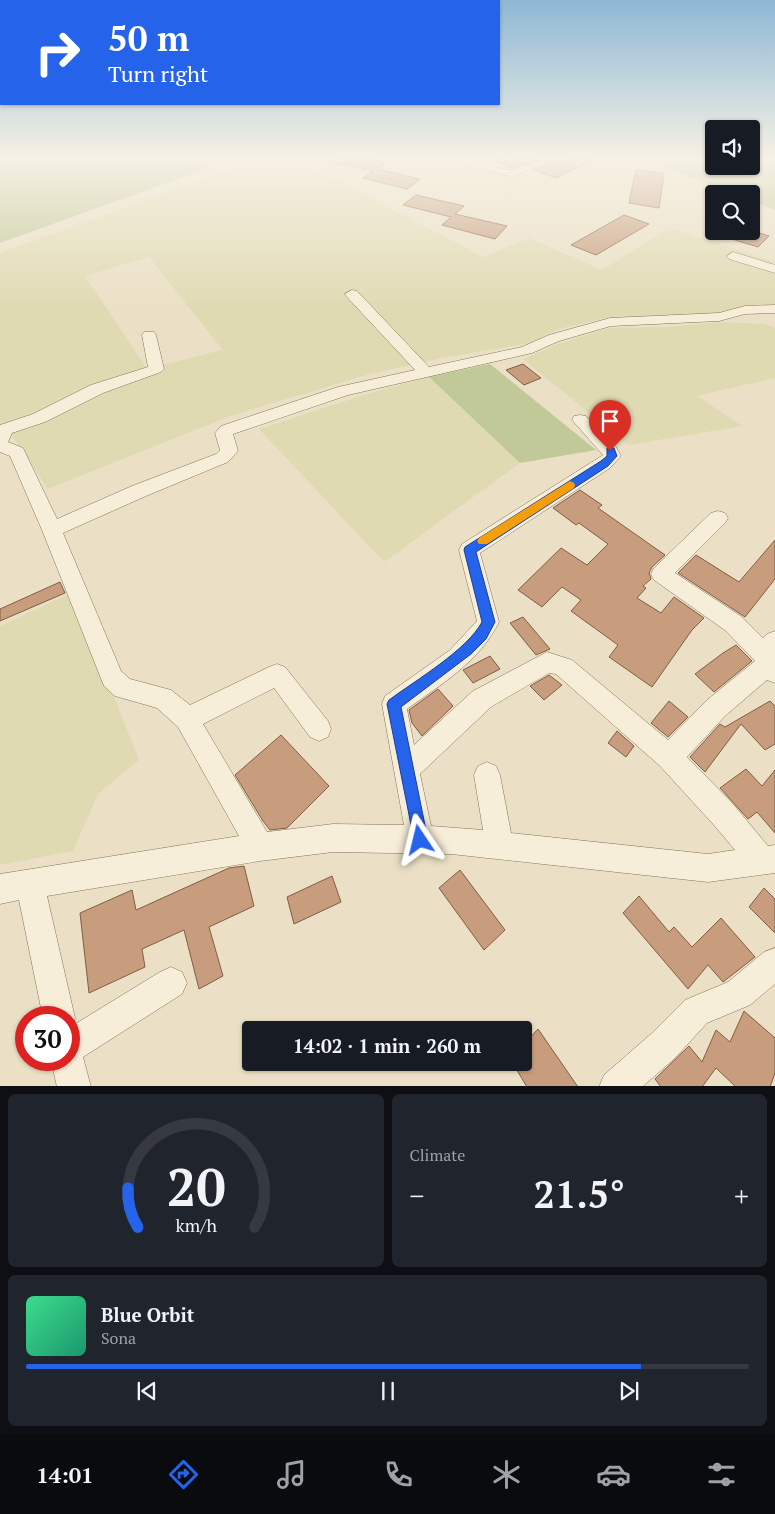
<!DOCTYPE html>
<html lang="en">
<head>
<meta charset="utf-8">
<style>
  :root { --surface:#171b24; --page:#20242c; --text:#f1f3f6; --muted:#9ea1a6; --line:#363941; --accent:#2563eb }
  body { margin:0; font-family:"PT Serif",serif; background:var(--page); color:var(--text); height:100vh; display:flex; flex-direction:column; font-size:19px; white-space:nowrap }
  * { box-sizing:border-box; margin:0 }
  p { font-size:16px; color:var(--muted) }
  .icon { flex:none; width:28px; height:28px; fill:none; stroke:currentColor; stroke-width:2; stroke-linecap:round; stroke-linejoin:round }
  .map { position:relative; height:1086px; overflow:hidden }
  .drawer { display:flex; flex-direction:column; gap:8px; padding:8px; background:#0d0f14; flex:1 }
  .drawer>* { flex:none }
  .guide { position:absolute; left:0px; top:0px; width:500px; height:105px; box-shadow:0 1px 4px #0004; background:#2563eb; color:#fff; overflow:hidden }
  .controls { position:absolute; left:705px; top:120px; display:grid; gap:10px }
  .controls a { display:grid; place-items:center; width:55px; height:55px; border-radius:5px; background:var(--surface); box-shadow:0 1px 4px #0004; font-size:25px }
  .speed { position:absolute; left:15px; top:1006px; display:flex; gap:10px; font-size:25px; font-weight:700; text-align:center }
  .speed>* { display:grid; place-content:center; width:65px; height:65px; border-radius:50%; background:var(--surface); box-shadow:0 1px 4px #0004; line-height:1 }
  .speed .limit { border:8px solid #d22; background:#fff; color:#111 }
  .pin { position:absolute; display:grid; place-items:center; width:42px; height:42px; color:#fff; margin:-51px -21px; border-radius:50% 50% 50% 0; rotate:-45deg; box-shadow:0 0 5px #0007 }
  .pin .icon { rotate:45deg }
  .me { position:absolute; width:55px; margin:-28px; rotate:350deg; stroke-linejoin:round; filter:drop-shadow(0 0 4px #0008) }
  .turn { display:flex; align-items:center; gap:18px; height:105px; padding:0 25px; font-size:22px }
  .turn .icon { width:65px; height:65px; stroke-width:2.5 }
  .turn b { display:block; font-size:35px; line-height:42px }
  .big { font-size:38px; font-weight:600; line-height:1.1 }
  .drawer .tile { flex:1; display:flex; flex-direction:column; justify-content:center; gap:8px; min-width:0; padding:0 18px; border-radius:8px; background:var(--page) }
  .drawer .dial { align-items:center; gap:0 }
  .dial svg { height:130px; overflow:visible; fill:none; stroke:var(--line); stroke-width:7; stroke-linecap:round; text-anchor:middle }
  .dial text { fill:var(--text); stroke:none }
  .song { display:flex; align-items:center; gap:15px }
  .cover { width:60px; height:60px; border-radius:8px; background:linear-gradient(135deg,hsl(150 70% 55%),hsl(160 70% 35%)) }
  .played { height:5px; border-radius:2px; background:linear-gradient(90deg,var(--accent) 85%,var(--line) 85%) }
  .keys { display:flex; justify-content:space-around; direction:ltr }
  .heat { display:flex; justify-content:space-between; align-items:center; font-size:28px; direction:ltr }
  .drawer .tiles { flex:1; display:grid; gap:8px; grid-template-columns:1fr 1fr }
  .tile:last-child { grid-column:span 2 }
  .trip { position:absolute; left:242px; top:1021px; width:290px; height:50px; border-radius:5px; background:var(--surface); box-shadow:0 1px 4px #0004; font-weight:600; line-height:50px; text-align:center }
  .menu { display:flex; height:80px; justify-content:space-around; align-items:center; background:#090b0e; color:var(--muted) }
  .menu .icon { width:35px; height:35px }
  .menu .on { color:var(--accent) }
  .menu b { font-size:22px; color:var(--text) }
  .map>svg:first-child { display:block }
  .farmland { fill:#e0dab3; fill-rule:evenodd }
  .green { fill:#c2c999 }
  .building { fill:#c79d7d; stroke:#825d44 }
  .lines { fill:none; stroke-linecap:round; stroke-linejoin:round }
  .minor-casing { stroke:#85725c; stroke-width:1 }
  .minor { fill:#f6eed8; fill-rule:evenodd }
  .route { fill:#2563eb; stroke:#184099 }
  .slow { fill:#f59e0b }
</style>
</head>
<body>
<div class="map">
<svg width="775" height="1087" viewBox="0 0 775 1087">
  <rect width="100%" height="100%" fill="#ebe0c5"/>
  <path class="farmland" d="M261,158H282L344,184L483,257L529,238L602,270L670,228L775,262V307L715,314L610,317L559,329L530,343L442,358L370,374L233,415L48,489L8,430H0V253ZM149,257L222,349L221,350L147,369L85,276Z
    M723,322L764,324L775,328V378L697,396L742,426L628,445L523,359L558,344L609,328L666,327Z
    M429,377L520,463L384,562L259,429L367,394Z
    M73,592L139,760L98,794L73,851L0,865V626Z"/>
  <path class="green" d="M0,158H223L200,171L0,243Z
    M649,158H714V166H751V158H775V210L751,200V194H734L645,159Z
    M490,364L596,450L520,463L429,377Z"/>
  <path class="building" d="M332,158H363L386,163L377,169L420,179L407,189L363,178L373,171L331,162Z
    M488,158H543L513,168Z
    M570,158H597L556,178L534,170L554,161L559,163Z
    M636,170L664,173L659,208L629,203Z
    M416,195L464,206L455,214L507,226L495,239L442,225L451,217L403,205Z
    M624,215L649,224L596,255L571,245Z
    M716,231H753L769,236L758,247L715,234Z
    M523,364L541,378L524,385L506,370Z
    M580,490L602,505L598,508L665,555L652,567L649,573L651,579L643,586L646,588L637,598L661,613L674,597L704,618L692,630L652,687L609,657L618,645L571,611L581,600L562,587L542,607L518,590L561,548L587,565L608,544L579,523L576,525L553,508Z
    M775,540V579L745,617L678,573L696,555L739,582Z
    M60,582L65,593L0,621V609Z
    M523,617L550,649L536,655L510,623Z
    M736,645L752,661L714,692L695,674L723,653Z
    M490,656L500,669L473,683L463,670Z
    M549,675L562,685L544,700L530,686Z
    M438,689L453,706L422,736L412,723L409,710Z
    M669,701L688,717L668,737L651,723Z
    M770,701L775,706V744L765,750L741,724L705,772L690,757L720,724L725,727Z
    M617,731L634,746L626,757L608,743Z
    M281,735L329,786L287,828L270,830L263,821L235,775Z
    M746,769L762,786L775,770V833L757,812L748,819L720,788Z
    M244,866L254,906L209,927L223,976L199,989L184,930L142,949L145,967L89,993L80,913L132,890L136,910L229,868Z
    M460,870L505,930L484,950L439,888Z
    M332,876L341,902L294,924L287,897Z
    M764,888L775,899V933L749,907Z
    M639,896L669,932L674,927L692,947L721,918L755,957L723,982L708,965L688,989L623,913Z
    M744,1011L775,1038V1073L770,1087H736L716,1068L702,1087H661L655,1079L689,1046L702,1062L716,1030L730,1042Z
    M538,1029L578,1087H527L512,1062H524V1044Z"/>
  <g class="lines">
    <defs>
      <path id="minor" d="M449,158C470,155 489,167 509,170C522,172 539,156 557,158L512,177L450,160Z
        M733,252L775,265V273L729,259L727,256Z
        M352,290L357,291L429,367L522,347L549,335L610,318L719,313L745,306L775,305V313L745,314L719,321L611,326L559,341L532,353L348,395L233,434L238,451L228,462L146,496L63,533L121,671L130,679L171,690L190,705L269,667L277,664L285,667L328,721L331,729L328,737L319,741L310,737L274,688L203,724L267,832L333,824L404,825L382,704L385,696L450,650L477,621L459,550L462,544L603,455L572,420L574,416L580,415L586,416L616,447L621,456L610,468L480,553L499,622C480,661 442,684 407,709L414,745L473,691L547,652L572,660L668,740L707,700L755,661L726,631L654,580L651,574L654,568L711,513L718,511L725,513L728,518L725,523L675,573L742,617L763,638L767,634L775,631V683L767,680L725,716L687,757L733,804L768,846L775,845V873L708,882L451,854L333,852L260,861L47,896L75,1018L72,1026L160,972L171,967L182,972L187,983L182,994L83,1057L91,1087H57L51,1060H69V1018H43L19,900L0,904V874L239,836L178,727L157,708L115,696L104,686L42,530L10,456L0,452V425L33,414L91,385L148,367L142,335L144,332H154L156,335L164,369L161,372L103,393L45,422L12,433L8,442L23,448L57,519L132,486L216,454L220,450L215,433L221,426L338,387L415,370L347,297L345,294ZM549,673L556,674L660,766L713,824L735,850L708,854L511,833L500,775L496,766L487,762L478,766L474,775L483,830L431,826L420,774L491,707Z
        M775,948V984L750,1005L707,1023L675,1058L642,1087H599L604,1075L651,1034L685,1000L728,982L764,952Z"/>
    </defs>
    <use href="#minor" class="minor-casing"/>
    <use href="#minor" class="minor"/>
  </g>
  <linearGradient id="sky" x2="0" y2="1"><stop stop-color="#8db8d5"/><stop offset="0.51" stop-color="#f6f1e5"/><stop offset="1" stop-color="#f6f1e5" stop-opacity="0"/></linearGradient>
  <rect width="775" height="310" fill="url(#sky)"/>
  <path class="route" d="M610,447L614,448L617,456L608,466L476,552L495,622L486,639L471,654L401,707L428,840L426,845L420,848L415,845L387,704L389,700C416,680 467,650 482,622L464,550L465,547L601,461L607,456V448Z"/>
  <path class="slow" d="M570,481L574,483L575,485L574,488L487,544H479L477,541L479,538Z"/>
</svg>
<div class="controls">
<a><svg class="icon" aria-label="sound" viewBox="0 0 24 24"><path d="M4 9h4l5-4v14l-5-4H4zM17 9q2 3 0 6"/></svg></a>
<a><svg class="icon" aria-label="search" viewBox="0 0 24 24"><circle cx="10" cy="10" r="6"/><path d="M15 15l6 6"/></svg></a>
</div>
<div class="speed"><div class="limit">30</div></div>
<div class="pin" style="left:610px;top:451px;background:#d93025"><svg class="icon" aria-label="arrive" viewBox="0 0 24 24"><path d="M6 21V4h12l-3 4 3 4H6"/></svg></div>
<svg class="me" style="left:420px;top:840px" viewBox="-20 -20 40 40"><path d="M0-17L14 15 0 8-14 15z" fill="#2563eb" stroke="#fff" stroke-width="4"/></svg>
<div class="trip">14:02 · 1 min · 260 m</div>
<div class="guide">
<div class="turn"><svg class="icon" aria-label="right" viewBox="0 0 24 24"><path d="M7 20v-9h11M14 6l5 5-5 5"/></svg><div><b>50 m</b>Turn right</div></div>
</div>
</div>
<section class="drawer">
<div class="tiles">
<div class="tile dial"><svg viewBox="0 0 100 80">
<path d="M14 69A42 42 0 1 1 86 69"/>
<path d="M14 69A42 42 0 0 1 8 45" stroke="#2563eb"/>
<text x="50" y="56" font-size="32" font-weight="700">20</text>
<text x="50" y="72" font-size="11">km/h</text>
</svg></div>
<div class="tile"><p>Climate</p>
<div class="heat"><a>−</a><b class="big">21.5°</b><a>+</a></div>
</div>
<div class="tile">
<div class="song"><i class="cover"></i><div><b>Blue Orbit</b><p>Sona</p></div></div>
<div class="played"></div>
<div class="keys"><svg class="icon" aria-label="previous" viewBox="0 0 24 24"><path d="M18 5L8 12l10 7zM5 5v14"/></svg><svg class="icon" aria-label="pause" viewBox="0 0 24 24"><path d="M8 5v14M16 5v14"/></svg><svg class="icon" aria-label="next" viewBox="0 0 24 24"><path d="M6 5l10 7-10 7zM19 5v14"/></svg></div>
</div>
</div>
</section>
<nav class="menu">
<b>14:01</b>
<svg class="icon on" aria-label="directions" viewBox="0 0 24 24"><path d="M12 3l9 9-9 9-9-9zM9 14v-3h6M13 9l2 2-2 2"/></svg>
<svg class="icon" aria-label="music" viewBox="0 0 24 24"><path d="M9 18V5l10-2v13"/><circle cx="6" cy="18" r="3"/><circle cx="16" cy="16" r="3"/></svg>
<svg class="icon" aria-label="phone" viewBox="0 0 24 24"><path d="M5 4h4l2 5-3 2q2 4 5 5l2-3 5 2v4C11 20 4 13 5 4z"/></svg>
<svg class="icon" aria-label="climate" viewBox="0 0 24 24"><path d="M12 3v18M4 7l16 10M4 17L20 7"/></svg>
<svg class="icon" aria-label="car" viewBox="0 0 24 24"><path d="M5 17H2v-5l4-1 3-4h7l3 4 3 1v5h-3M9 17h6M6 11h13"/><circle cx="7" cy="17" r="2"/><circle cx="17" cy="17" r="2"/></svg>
<svg class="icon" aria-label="filters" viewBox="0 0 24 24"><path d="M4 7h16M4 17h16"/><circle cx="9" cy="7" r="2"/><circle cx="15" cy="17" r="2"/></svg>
</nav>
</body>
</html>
